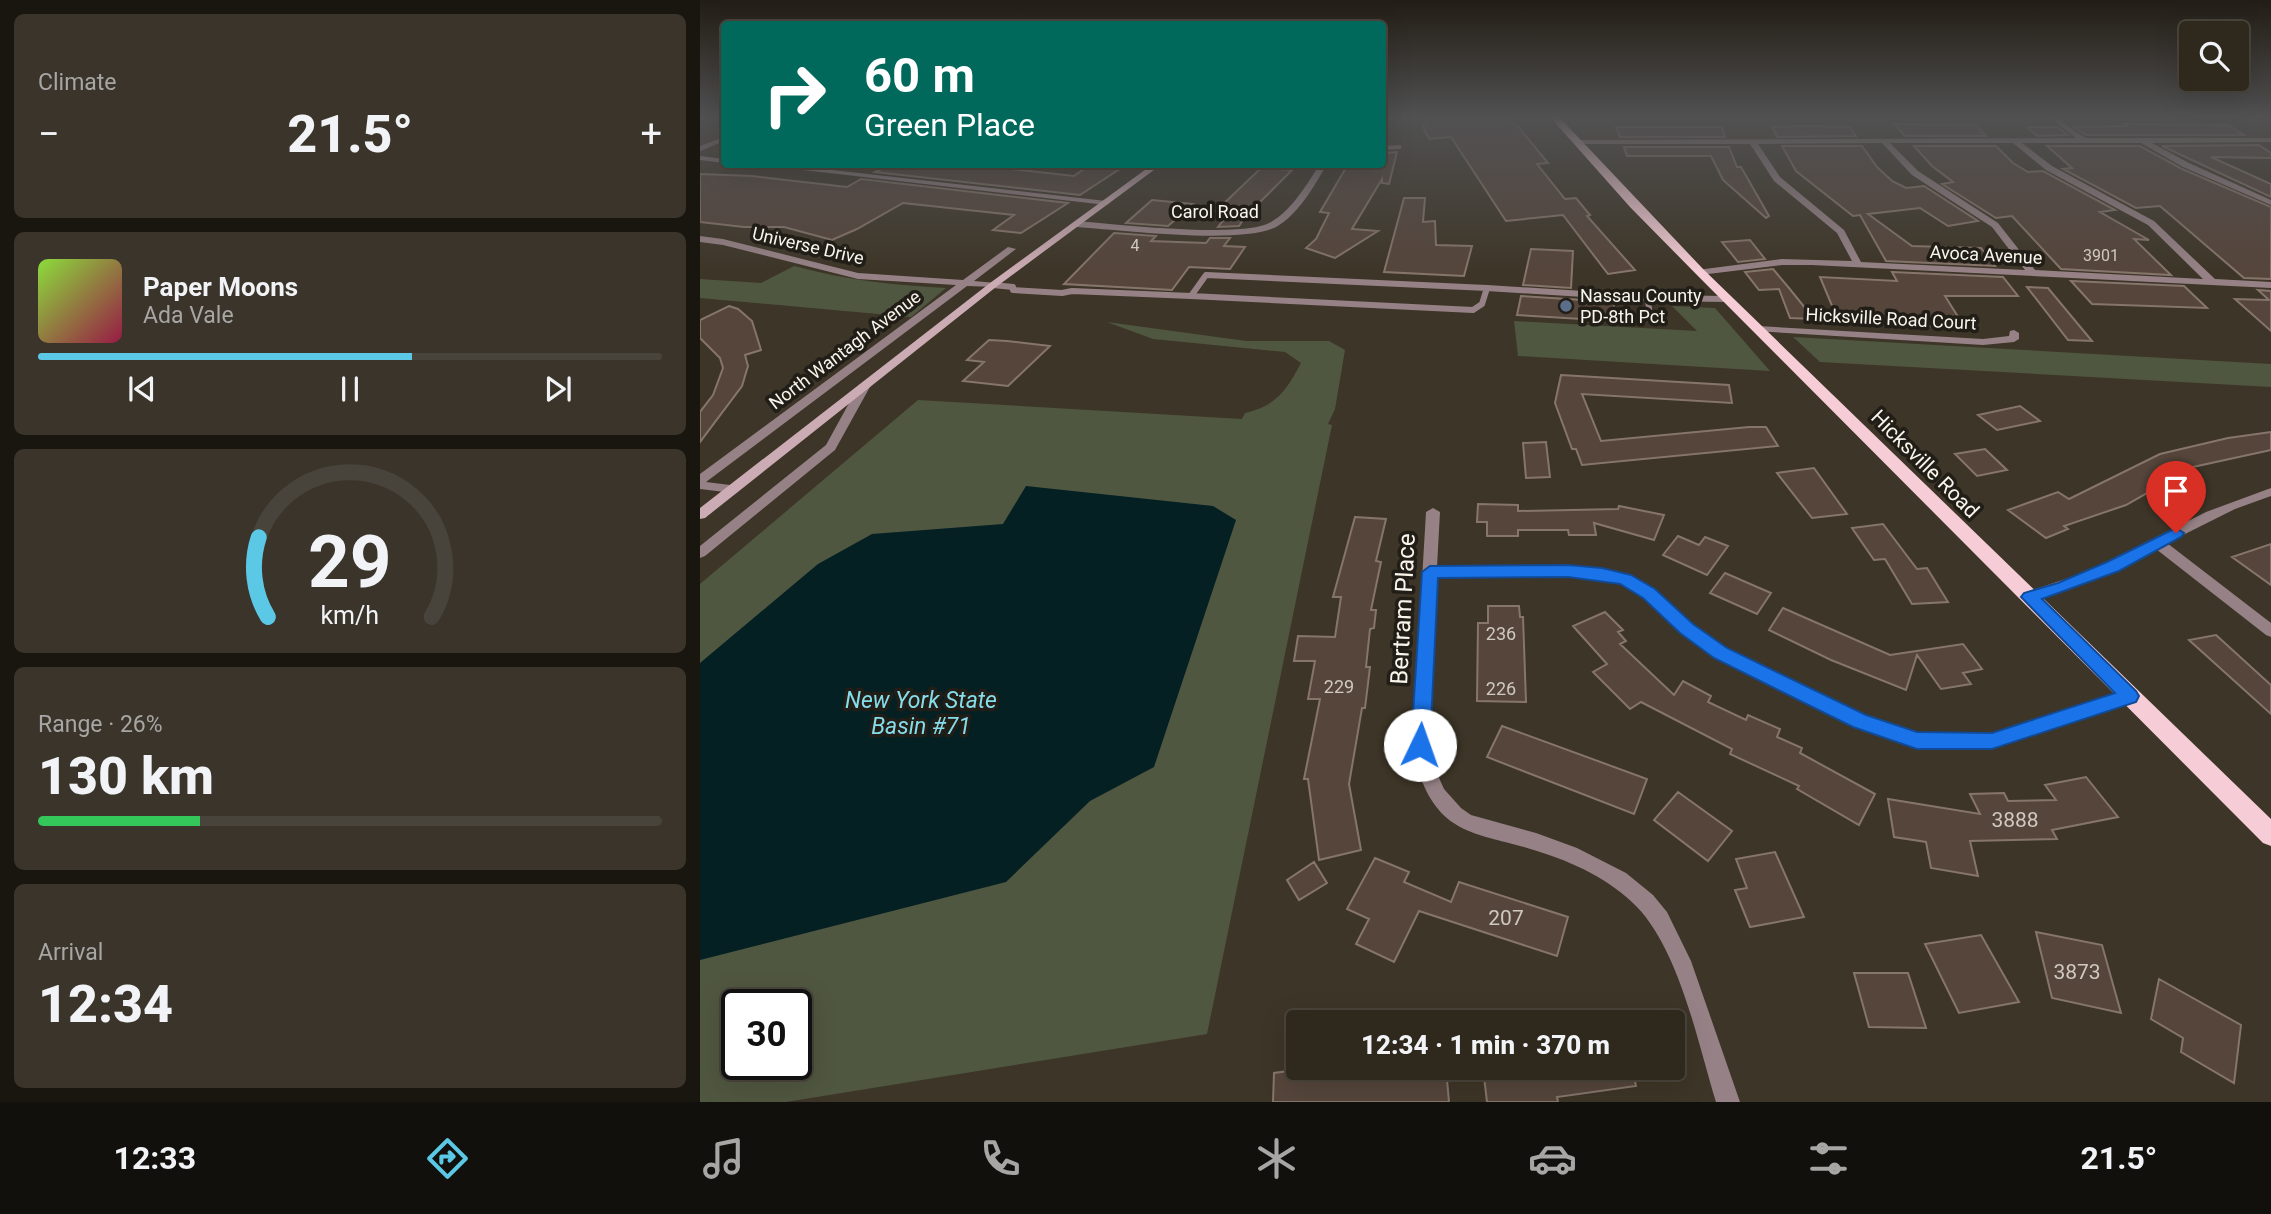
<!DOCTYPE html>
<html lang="en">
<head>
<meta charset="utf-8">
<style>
  :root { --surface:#2e281d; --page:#3a342a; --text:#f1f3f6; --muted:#a7a6a4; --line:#49443b; --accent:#5bc8e6 }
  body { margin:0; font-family:Roboto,sans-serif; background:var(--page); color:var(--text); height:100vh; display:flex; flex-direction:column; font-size:26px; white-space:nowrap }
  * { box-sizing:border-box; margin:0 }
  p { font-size:23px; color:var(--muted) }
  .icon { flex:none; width:38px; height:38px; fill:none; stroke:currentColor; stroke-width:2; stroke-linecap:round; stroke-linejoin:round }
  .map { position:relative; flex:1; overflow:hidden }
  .panel { display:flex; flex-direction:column; gap:14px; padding:14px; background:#191610; width:700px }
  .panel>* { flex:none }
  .banner { position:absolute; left:21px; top:21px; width:665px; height:147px; border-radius:7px; box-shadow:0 7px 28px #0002,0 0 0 2px var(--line); background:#00695c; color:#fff; overflow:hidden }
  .buttons { position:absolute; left:1479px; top:21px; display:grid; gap:14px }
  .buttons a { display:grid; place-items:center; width:70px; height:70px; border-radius:7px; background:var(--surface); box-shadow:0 7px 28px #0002,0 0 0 2px var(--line); font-size:35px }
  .speed { position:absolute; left:21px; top:989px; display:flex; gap:14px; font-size:35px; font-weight:700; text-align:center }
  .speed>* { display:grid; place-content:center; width:91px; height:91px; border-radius:50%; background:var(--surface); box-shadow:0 7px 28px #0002,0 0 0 2px var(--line); line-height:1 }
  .speed .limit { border:4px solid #111; border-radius:10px; background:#fff; color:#111 }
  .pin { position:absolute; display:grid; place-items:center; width:60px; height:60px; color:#fff; margin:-72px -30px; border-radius:50% 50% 50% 0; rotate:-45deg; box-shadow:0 0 7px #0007 }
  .pin .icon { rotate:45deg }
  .me { position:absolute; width:77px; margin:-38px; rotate:3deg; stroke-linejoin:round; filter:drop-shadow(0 0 5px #0008) }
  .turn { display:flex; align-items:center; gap:24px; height:147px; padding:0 28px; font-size:32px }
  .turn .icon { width:91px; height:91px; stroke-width:2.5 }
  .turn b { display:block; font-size:49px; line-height:60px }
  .big { font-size:52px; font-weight:800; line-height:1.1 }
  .panel .widget { flex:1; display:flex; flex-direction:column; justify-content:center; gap:10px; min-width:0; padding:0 24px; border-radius:10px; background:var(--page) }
  .panel .dial { align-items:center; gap:0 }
  .dial svg { height:182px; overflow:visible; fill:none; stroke:var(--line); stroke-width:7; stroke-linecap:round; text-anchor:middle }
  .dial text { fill:var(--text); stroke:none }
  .song { display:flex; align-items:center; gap:21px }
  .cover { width:84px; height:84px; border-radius:10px; background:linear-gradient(135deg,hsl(90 70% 55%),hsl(340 70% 35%)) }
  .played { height:7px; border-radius:4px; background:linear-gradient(90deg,var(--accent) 60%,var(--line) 60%) }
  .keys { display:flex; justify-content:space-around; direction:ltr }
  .heat { display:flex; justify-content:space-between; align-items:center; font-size:38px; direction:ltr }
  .charge { height:10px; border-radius:5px; background:linear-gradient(90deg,#34c759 26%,var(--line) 0) }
  .trip { position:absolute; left:586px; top:1010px; width:399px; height:70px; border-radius:7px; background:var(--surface); box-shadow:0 7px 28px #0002,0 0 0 2px var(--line); font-weight:800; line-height:70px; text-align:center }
  .dock { display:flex; height:112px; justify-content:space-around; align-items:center; background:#12100c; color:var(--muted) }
  .dock .icon { width:49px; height:49px }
  .dock .active { color:var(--accent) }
  .dock b { font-size:32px; color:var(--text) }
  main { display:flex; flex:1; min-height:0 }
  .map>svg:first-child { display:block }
  .green { fill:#505740; fill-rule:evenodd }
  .water { fill:#042023 }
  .building { fill:#55453b; stroke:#86756a; stroke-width:2 }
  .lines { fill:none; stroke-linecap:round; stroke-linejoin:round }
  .lane { stroke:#968286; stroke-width:6 }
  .street { fill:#968286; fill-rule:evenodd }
  .secondary { fill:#ccacb4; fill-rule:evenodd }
  .primary { fill:#f6cdd6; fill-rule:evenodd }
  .route { fill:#1a73e8; stroke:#114b97; stroke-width:2 }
  .service-dot { fill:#5c6f8a; stroke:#211d17; stroke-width:2.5 }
  .labels { text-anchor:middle; stroke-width:7; stroke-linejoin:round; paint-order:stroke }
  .far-number-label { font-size:16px; fill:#d0c9bf }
  .far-street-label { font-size:18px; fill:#f9f5eb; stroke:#211d17 }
  .far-poi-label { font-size:18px; fill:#f9f5eb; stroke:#211d17; text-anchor:start }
  .number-label { font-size:18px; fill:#d0c9bf }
  .street-label { font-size:21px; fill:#f9f5eb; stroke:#211d17 }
  .near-number-label { font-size:21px; fill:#d0c9bf }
  .water-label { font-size:23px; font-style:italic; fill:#85ddea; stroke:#211d17 }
  .near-street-label { font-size:24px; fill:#f9f5eb; stroke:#211d17 }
</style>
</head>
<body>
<main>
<section class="panel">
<div class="widget"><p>Climate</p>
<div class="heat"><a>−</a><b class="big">21.5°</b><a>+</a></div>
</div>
<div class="widget">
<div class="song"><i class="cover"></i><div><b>Paper Moons</b><p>Ada Vale</p></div></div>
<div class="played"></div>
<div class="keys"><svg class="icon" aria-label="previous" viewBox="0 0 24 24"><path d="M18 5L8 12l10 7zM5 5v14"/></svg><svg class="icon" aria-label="pause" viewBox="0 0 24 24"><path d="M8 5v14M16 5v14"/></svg><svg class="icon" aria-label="next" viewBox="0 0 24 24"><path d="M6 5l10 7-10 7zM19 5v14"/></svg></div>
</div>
<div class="widget dial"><svg viewBox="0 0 100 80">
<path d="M14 69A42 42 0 1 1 86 69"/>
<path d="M14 69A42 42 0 0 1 10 34" stroke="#5bc8e6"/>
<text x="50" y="56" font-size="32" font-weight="700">29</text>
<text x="50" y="72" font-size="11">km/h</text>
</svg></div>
<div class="widget"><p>Range · 26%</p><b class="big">130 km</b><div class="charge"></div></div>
<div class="widget"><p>Arrival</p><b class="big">12:34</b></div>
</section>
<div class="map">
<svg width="1571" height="1102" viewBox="0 0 1571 1102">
  <rect width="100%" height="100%" fill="#3d3527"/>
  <path class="green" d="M94,266C145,280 193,285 246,288L211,317L0,298V279L61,283Z
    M972,306L1015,308L1070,371L818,356L814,321L997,331Z
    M407,322L546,341H629L645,350L635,409L628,424L632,425L507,1034L86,1102H0V584L218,400L542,419L545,413C577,405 586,391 601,363L585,352L453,339ZM37,1004H96V1064H37Z
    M1093,337L1571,364V387L1120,362Z"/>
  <path class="water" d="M326,486L513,506L536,520L454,767L390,801L306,882L0,960V663L118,564L172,534L303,524Z"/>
  <path class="building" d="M725,118H811L812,124H816L848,163L837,164L865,199L876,198L890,215L887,216L935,270L908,274L863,215L806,221L751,137L729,139L723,127Z
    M1194,124L1276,125L1286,136H1205Z
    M1424,124L1528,125L1544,135H1386L1374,127L1427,126Z
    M1108,126L1150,127L1156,136L1077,137L1072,127Z
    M916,127H1022L1025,137H920Z
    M1327,127H1357L1368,135L1337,136Z
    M1559,145L1571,153V158L1511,157L1571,184V197L1462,146Z
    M1082,146H1162L1177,167L1192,181L1206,188L1224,186L1278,221L1248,226L1220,208L1168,214L1212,246L1281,248L1295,266L1186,261L1160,215L1153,216L1096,171Z
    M1214,146H1296L1313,163L1328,172L1343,171L1415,210L1400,212L1449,240L1434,239L1471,275L1361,269L1312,216L1296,218L1242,184L1253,182L1232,166Z
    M1347,146H1440L1482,169L1571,207V279L1544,278L1460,206L1436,208L1363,169L1372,168Z
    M924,147H1029L1037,167H1041L1069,216L1066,218L1023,180L1011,156H927Z
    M697,152L689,184L682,183V179L652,229L678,231L635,258L606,248L616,239L629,213L620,212L647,166L682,167V153Z
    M190,164H244L290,169L293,167L374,176L388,166L421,168L380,195L175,172Z
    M561,168L592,170L548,214L533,213L543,220L539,226L518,227L530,212L516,211Z
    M0,174L52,176L147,187L161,179L368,203L321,233L293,230L314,215L203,203L157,229L132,240L84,227H44L0,222Z
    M704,198H725L723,222L735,221L736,245L772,246L764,276L684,272Z
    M452,200L493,204L468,226L426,223Z
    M414,233L456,236L451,241L506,243L510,238H530L524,246L545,247L530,269L489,267L472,290L364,284Z
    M1050,240L1065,259L1038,262L1022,242Z
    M831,249L873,251L871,288L823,285Z
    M1073,269L1089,288L1114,319L1090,318L1079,289L1059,290L1045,272Z
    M1192,272L1303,277L1318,296H1245L1265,328L1163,323L1138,320L1120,277L1197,281Z
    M1371,281L1484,286L1507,308L1392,304Z
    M1327,287L1348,288L1392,341L1368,340Z
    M1558,290L1571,291V331L1535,299L1569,300Z
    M821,296L914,302V321L817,315Z
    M29,306L38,309L52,321L61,350L45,355L48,366L42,386L0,442V412L13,395L23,368L20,358L0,338V320Z
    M289,340L307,341L350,346L308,386L263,381L284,362L267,360Z
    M861,375L1029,385L1032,403L882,394L901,441L1049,427H1066L1078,446L882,465L876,449H872L855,403Z
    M1320,406L1340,421L1297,430L1278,415Z
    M1571,432V450L1493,467L1426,505L1364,526L1368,529L1346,538L1308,510L1358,492L1369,499L1460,454L1528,438Z
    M846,442L850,477L826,478L823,443Z
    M1285,449L1307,470L1277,476L1255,454Z
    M1114,468L1147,514L1112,518L1077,473Z
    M778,504L818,505V511L918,509L919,506L964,515L954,540L894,523L896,535H869L868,530H818V536H787V522H777Z
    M655,517L686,519L676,561L681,562L671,610H676L674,628L670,629L666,667H670L665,708H662L649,784L661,850L619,860L608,779H604L620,699H608L615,661H594L598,636L635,637L641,597H633Z
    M1183,524L1217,569L1227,568L1248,602L1212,604L1185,559L1174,560L1152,528Z
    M978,536L999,545L1005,537L1028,546L1007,575L963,555Z
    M1571,544V585L1532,557Z
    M1025,573L1071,593L1057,614L1010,593Z
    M788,606H819L820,617H823L826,702L777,701L778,623H788Z
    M1083,608L1190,655L1263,644L1282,669L1263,673L1271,684L1241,689L1217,655L1206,690L1131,660L1069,630Z
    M905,612L923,630L918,632L926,641L920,644L974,695L983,681L1011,696L1008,702L1046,720L1048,715L1080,729L1077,737L1102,748L1100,753L1175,794L1159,825L1097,789L1099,786L1030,754L1032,749L941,702L930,709L893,672L907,664L873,626Z
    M1516,635L1571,685V714L1489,640Z
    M802,726L947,779L934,814L787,757Z
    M1386,777L1418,817L1352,830L1357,839L1270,841L1278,876L1231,868L1226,842L1194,837L1188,799L1280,814L1270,794L1304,793L1308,801L1356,800L1345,785Z
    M978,792L1032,831L1008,861L954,820Z
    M1075,852L1104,917L1050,927L1035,890L1047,888L1036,859Z
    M675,858L709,872L704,882L751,902L759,882L868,917L857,956L719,911L694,962L656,944L669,919L647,909Z
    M614,862L627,883L599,900L587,880Z
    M1336,932L1402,945L1421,1013L1352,998Z
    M1281,935L1319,1002L1259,1013L1225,944Z
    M1154,973H1208L1226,1028L1169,1027Z
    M1459,979L1541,1025L1534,1083L1481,1052L1483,1038L1451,1019Z
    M611,1068H746L749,1102H573L574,1073Z
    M783,1068H932L936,1086L857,1097L858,1102H787Z"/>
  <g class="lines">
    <path class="lane" d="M506,275L787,288L782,304L773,310L491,296Z
      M293,285L313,287V290L362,293L372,291L491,296
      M787,288L948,298
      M950,320L948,298L1027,299"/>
    <path class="street" d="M1350,118H1357L1385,138H1571V142L1452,143L1489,163L1571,200V205L1483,167L1441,143H1322L1352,166L1454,221L1515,279L1571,282V288L1112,265H1082L1000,275L997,274V270L1082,259L1152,261L1137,233L1074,181L1050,144H877L873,142L877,140L1376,138ZM1182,143L1212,175L1292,227L1325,270L1161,262L1144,230L1080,177L1058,144ZM1190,143H1313L1346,170L1448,225L1503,279L1335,270L1298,223L1218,171Z
      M24,137V141L0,151V146Z
      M701,145V149L682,150V146Z
      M0,156L24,159V163L0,160Z
      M51,164H79L406,201L410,203L406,205Z
      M620,164H627C615,185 598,215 576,227C542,245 420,230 377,227L373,224L377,221C415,224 543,239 571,222C592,210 607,184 620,164Z
      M0,236L23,239L158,273L263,280L308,247L316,249L274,281L296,283V287L267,286L6,482L38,486L39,489L38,492L33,493L0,489V474L256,285L158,279L23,245L0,242Z
      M1058,326L1283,339L1309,336L1310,331L1314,330L1319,333V339L1314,342L1283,345L1054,331V327Z
      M165,382L171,385L135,450L5,556L0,558V546L126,445L159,385Z
      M1571,488V496L1535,509L1467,543L1571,623V637L1566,635L1456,549C1415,572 1374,589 1329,602L1324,601L1322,597L1324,593L1389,571L1506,512Z
      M733,508L740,512L737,567L868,566L902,569L930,575L954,590L992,624L1026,649L1165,716L1217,733L1248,736L1292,734L1430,689L1436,691L1438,696L1436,701L1292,748L1248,750L1217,747L1154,727L1014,657L982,632L944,598L921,583L868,576L737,577L729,745L736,771L744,789L761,808L771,815L836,833L877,848L926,873L953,895L967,912L991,961L1040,1102H1016C998,1044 980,952 937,907C911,880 873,862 837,851C779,832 740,838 718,770C707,737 714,700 717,665C720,614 723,563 726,512Z"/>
    <path class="secondary" d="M453,164H462L296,287L5,518L0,519V508L290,283Z"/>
    <path class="primary" d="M851,118H860L1004,270L1571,819V846L1563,843L996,274L930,207Z"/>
  </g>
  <linearGradient id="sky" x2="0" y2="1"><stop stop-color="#221d15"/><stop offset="0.43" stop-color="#515152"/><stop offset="1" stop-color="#515152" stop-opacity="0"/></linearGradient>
  <rect width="1571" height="272" fill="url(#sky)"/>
  <path class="route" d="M1476,528L1484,533L1481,537L1419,571L1342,599L1436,691L1439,696L1436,702L1292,749H1217L1153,727L1014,658L980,633L943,598L920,584L868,577L738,578L730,745L727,751L720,754L713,751L711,745L722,572L730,566L868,565L902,568L931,575L955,589L993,624L1027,648L1166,715L1217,732L1292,733L1415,693L1321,597L1324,593L1358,583L1407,562Z"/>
  <circle class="service-dot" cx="866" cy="306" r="7"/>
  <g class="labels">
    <g class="far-number-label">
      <text x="435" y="251">4</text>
      <text x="1401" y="261">3901</text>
    </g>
    <g class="far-street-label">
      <text x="515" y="218">Carol Road</text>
      <text transform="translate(108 246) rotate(13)" y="6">Universe Drive</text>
      <text transform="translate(1286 255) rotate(3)" y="6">Avoca Avenue</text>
      <text transform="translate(1191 319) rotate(3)" y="6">Hicksville Road Court</text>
      <text transform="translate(145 350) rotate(-37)" y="6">North Wantagh Avenue</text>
    </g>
    <g class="far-poi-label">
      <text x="880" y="302">Nassau County<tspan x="880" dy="21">PD-8th Pct</tspan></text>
    </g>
    <g class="number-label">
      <text x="801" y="640">236</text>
      <text x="639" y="693">229</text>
      <text x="801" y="695">226</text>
    </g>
    <g class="street-label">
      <text transform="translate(1225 464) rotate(45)" y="7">Hicksville Road</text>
    </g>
    <g class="near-number-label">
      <text x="1315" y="827">3888</text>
      <text x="806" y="925">207</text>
      <text x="1377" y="979">3873</text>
    </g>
    <g class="water-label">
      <text x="221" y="708">New York State<tspan x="221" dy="26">Basin #71</tspan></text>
    </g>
    <g class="near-street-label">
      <text transform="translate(703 609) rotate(-87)" y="8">Bertram Place</text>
    </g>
  </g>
</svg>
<div class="buttons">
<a><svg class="icon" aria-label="search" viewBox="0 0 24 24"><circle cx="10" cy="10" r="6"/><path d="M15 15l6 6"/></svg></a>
</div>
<div class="speed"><div class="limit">30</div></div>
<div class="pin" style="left:1476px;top:533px;background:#d93025"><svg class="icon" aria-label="arrive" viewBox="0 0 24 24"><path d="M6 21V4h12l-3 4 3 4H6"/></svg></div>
<svg class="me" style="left:720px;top:745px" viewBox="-20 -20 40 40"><circle r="19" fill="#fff"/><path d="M0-13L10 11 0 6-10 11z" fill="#1a73e8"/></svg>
<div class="trip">12:34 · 1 min · 370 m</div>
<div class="banner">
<div class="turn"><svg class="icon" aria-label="right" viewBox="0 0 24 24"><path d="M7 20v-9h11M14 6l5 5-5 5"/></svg><div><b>60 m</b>Green Place</div></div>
</div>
</div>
</main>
<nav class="dock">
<b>12:33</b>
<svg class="icon active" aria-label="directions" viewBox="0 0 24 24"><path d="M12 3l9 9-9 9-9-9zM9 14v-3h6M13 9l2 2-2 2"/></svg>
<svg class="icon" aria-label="music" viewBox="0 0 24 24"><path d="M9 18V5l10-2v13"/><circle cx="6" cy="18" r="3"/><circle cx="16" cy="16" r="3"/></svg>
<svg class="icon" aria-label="phone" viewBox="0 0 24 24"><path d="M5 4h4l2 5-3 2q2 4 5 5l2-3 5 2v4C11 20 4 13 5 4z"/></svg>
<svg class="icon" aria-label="climate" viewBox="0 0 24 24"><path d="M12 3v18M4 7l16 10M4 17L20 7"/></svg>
<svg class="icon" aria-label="car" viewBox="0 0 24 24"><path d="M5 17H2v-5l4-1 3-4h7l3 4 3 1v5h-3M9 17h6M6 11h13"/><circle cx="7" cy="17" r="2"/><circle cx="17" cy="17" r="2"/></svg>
<svg class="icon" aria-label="filters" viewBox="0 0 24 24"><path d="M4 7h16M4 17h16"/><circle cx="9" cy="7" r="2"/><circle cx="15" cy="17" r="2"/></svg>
<b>21.5°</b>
</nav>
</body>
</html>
